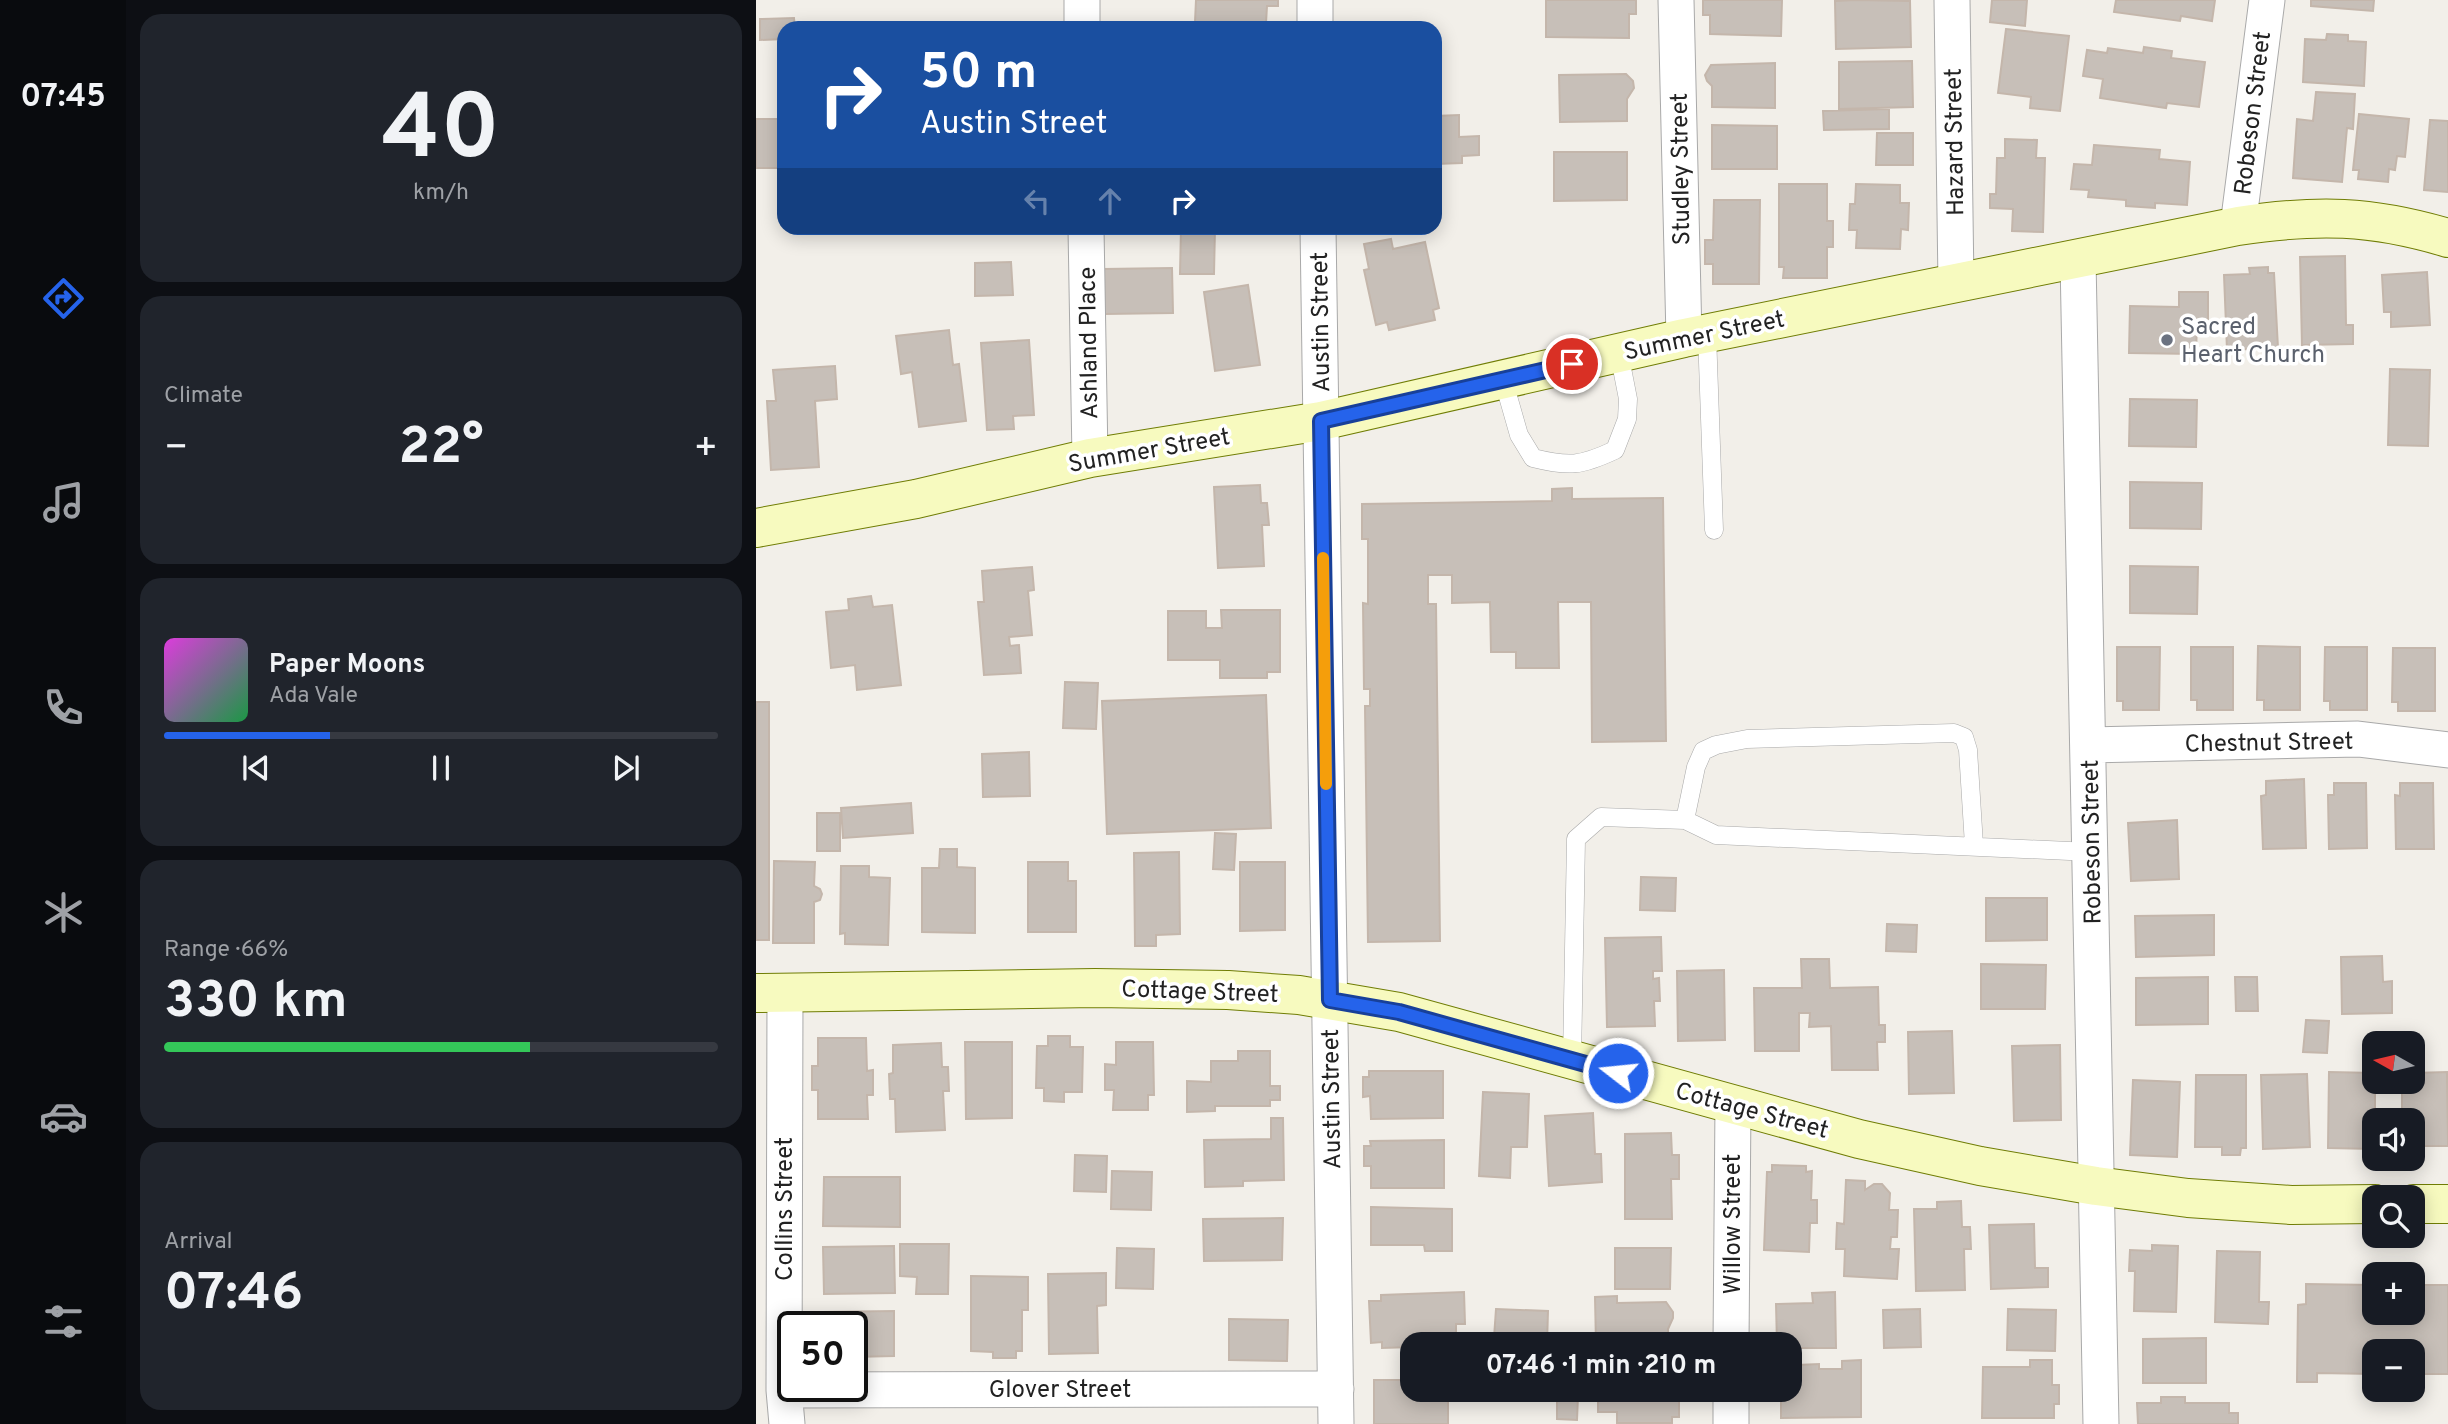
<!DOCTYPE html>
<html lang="en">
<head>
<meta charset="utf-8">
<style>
  :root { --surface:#171b24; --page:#20242c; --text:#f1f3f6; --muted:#9ea1a6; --line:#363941; --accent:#2563eb }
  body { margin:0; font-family:Overpass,sans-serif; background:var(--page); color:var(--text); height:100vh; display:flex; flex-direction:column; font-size:26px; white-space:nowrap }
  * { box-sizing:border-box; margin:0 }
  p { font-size:23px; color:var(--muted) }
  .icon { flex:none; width:38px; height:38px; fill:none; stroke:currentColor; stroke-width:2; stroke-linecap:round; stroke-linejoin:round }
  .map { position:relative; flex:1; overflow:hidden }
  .details { display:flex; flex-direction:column; gap:14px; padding:14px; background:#0d0f14; width:630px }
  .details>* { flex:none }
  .top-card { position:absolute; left:21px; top:21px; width:665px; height:214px; border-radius:21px; box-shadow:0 4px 18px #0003; background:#1a4fa0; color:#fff; overflow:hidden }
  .needle { width:46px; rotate:278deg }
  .tools { position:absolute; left:1606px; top:1031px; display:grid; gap:14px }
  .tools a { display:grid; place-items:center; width:63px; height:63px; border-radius:14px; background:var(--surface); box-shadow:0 4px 18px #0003; font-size:35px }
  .speed { position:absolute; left:21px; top:1311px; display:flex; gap:14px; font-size:35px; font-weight:700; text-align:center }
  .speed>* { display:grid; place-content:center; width:91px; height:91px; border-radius:50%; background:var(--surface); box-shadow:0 4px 18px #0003; line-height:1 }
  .speed .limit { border:4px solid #111; border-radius:10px; background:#fff; color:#111 }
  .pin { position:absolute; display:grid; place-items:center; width:60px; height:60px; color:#fff; margin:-30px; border:4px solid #fff; border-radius:50%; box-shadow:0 2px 7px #0007 }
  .me { position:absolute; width:77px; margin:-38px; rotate:286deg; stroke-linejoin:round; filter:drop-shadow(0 0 5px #0008) }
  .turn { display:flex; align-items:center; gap:24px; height:147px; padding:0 28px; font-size:32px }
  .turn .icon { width:91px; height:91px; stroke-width:2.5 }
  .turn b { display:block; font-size:49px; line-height:60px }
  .lanes { display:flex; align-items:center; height:66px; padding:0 28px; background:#0003; justify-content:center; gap:35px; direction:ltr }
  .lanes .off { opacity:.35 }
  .big { font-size:52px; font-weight:700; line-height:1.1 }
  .details .widget { flex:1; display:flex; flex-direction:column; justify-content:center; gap:10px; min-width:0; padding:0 24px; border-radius:21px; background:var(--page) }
  .details .dial { align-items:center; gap:0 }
  .dial b { font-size:91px; line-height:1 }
  .song { display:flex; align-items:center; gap:21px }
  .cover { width:84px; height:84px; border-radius:10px; background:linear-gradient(135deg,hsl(300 70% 55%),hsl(140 70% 35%)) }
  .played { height:7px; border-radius:4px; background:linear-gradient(90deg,var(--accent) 30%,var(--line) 30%) }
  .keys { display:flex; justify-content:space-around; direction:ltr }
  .heat { display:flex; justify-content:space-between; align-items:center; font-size:38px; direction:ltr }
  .charge { height:10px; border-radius:5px; background:linear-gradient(90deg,#34c759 66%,var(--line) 0) }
  .trip { position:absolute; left:644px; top:1332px; width:402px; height:70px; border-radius:21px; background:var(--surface); box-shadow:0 4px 18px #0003; font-weight:700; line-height:70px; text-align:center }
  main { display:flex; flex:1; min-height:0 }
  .dock { display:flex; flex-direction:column; width:126px; justify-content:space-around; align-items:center; background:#090b0e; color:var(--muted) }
  .dock .icon { width:49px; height:49px }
  .dock .active { color:var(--accent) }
  .dock b { font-size:32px; color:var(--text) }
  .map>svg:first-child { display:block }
  .building { fill:#c7bfb8; stroke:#c4b6ab; stroke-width:2 }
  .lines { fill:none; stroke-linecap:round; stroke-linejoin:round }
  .service-casing { stroke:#a9a9a9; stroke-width:19 }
  .minor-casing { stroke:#a9a9a9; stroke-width:37 }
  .secondary-casing { stroke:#707d05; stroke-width:40 }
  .service { stroke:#fff; stroke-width:18 }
  .minor { stroke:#fff; stroke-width:35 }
  .secondary { stroke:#f7fabf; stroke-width:38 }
  .route-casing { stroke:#184099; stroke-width:18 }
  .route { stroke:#2563eb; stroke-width:12 }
  .slow { stroke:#f59e0b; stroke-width:12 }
  .worship-dot { fill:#6b7280; stroke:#fff; stroke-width:2.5 }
  .labels { text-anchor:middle; stroke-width:7; stroke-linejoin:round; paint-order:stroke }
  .street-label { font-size:24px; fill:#222; stroke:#fff }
  .worship-label { font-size:24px; fill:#5b616d; stroke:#fff; text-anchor:start }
</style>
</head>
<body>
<main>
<nav class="dock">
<b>07:45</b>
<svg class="icon active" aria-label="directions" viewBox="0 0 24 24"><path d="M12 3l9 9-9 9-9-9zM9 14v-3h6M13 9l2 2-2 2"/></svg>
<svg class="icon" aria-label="music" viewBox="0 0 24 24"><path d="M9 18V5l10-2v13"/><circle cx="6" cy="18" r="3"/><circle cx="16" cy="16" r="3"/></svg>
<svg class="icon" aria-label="phone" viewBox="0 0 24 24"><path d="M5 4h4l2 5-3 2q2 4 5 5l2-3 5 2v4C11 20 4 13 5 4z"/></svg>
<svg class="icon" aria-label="climate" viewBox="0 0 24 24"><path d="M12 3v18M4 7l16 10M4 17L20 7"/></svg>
<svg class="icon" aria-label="car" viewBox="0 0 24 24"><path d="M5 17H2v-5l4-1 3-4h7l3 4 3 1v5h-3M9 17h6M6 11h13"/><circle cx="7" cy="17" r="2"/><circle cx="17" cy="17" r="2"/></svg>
<svg class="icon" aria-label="filters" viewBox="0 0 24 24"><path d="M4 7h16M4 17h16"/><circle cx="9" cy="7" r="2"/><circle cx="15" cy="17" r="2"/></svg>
</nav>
<section class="details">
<div class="widget dial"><b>40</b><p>km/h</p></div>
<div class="widget"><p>Climate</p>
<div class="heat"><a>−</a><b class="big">22°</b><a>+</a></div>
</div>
<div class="widget">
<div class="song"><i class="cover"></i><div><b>Paper Moons</b><p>Ada Vale</p></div></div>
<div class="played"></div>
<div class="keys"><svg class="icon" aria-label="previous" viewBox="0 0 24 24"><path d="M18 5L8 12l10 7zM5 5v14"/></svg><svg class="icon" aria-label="pause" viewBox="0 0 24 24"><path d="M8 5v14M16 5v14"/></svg><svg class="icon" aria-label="next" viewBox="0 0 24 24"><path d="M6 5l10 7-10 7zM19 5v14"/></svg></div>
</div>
<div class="widget"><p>Range · 66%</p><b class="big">330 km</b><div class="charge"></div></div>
<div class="widget"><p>Arrival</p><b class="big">07:46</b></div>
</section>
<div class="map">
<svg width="1692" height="1424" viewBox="0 0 1692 1424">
  <rect width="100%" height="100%" fill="#f2efe9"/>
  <path class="building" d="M440,0H522V6H511L510,23L439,22Z
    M790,0H880V14H873V38L790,37Z
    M947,0H1026L1025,36L954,34V15H947Z
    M1099,0L1154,1L1155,47L1080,49L1079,1Z
    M1236,0H1271L1269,26L1234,22Z
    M1360,0H1459L1456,21L1425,16L1424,21L1358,12Z
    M1555,0H1618L1617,11L1555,6Z
    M38,18L39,28H28V39L4,40V19Z
    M1250,29L1313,36L1304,111L1274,108L1275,97L1242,93Z
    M1571,34L1592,35V41L1610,42L1608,86L1547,82L1549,39L1570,40Z
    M1388,47L1416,51L1415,58L1449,62L1443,107L1411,103L1410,108L1344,98L1347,79L1327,76L1331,50L1351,53L1352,48L1387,53Z
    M1156,61L1157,107L1083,109V62Z
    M1019,63V108L956,107V86L951,81L949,75L955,65Z
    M870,74L877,81L878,88L871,99V121L804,122L803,75Z
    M1560,92L1599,94L1597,129L1591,128L1586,182L1537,178L1541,119L1557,121Z
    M1133,109V129L1068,130L1067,111Z
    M1603,114L1653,119L1649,157L1641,156L1639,170L1633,169L1632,182L1602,179L1603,170H1597Z
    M703,115V137L723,136V155L706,156V163L679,164V116Z
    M0,119H28V168H0Z
    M1674,120L1692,121V192L1668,190Z
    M956,125L1021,126V169H956Z
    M1121,133H1157V165H1120Z
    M1249,139L1281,140L1280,158H1289L1287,232L1256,231L1257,209L1234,208V194H1240L1241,158H1249Z
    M1338,145L1404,150L1403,159L1434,162L1431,205L1399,203V208L1370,206V200L1332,197L1333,190L1315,189L1318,164L1336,165Z
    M798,152H871V200L798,201Z
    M1023,184H1071V221H1077V247H1071V278H1027L1028,267H1023Z
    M1100,184L1144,185V203H1153L1152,230L1145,229L1144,249L1100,248L1101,230H1093L1094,204H1099Z
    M958,200H1004L1003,284H957V264H949V240H957Z
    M349,228H414L415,232L349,234Z
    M425,228H459L458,274H424Z
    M635,239L637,249L669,242L683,308L677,310L679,320L633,330L631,322L620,325L608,270L613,269L608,244Z
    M1589,256L1590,325H1597V344L1546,345L1544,257Z
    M255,262L257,295L219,296V263Z
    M1512,267V273H1518L1522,348L1471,350L1468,275L1494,274L1493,268Z
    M416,268L417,313L349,314L348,269Z
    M1671,272L1674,325L1635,327V312H1628L1626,275Z
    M492,285L504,365L459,371L448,292Z
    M1423,292H1452V322H1441L1440,354L1373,353L1374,306L1423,307Z
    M193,330L197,365L203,364L210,421L163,427L156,372L145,374L140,336Z
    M273,340L278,415L257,416L258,429L231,430L225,343Z
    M79,366L81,399L59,401L63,467L15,470L11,401H20L17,370Z
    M1634,369L1674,370L1672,446L1632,445Z
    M1374,399L1441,400L1440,447L1373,446Z
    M1374,482L1446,483L1445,529L1374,528Z
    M504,485L505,503H511L513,525H506L508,566L462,568L458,487Z
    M816,488V499L907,498L910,741L836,742L835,602H802L803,668H760V652H735L734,602L696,603V575H672V604H680L684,941L612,942L609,706H614V689H608L607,603L612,604V539H606V504L796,501V489Z
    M1374,566L1442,567L1441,614L1374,613Z
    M276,567L278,590L272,591L276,635L253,637L254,646L263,645L265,673L228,675L222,602H228L226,571Z
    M115,596L117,607L136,605L145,685L101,690L99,665L75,668L70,612L93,610L92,599Z
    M465,610H524V672H511V678H464V660H412V611H450V628H466Z
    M1502,646L1544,647V710H1508V700H1501Z
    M1361,647H1404L1403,710H1367V701H1361Z
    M1435,647H1477V710H1441V700H1435Z
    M1569,647H1611V710H1574V701H1568Z
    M1637,648H1679V711H1642V702H1636Z
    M309,682L342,683L340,729L307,728Z
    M510,695L515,828L351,834L346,701Z
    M0,702H13V940H0Z
    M273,752L274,796L227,797L226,754Z
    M1548,779L1550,848L1507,849L1505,796L1510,795V781Z
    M1578,783H1610L1611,848L1573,849L1572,795H1578Z
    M1644,783H1677L1678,849H1640L1639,795L1644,796Z
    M155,803L157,833L87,838L85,808Z
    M61,813H84V851H61Z
    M1421,820L1423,879L1375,881L1372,823Z
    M459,833L480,834L478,870L457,869Z
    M184,849H201V867L219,868V933L166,932V868H183Z
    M423,852L424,934L400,935V946H379L378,853Z
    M18,861L59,862L58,886L64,889L66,894L64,900L58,902V943H17Z
    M272,862H312V881H320V932H272Z
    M484,862H529V930L484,931Z
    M85,866H113V877L134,878L132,945L89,944V933L84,934Z
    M885,877L920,878L919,911L884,910Z
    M1230,898H1291V940L1230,941Z
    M1458,915V955L1380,957L1379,916Z
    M1131,924L1161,925L1160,952L1130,951Z
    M905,937L906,971H897V979L903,978L904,1001H898L899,1026L851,1027L849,938Z
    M1626,956L1627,982L1636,981V1013L1586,1014L1585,957Z
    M1045,959H1073L1074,988L1122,987L1123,1025H1129V1042H1121L1122,1070H1076L1075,1026L1053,1027L1054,1013H1043V1051H999L998,988H1046Z
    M1225,964L1290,965L1289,1009H1225Z
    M968,970L969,1040L922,1041L921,971Z
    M1452,977V1024L1380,1025V978Z
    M1479,977H1501L1502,1011H1480Z
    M1550,1020L1573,1021L1571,1053L1547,1052Z
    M1196,1031L1198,1093L1153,1094L1152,1032Z
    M292,1036H314V1047H327L326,1092H308V1102L288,1101V1088H280L281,1046H292Z
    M62,1038H110L111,1071L117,1070V1095H111L112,1119H62V1090H56V1066H62Z
    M209,1042H256V1118L210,1119Z
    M360,1042H397L398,1095H392V1110H357L358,1090H349V1064L360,1065Z
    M185,1043L186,1067H192L193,1091H187L189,1130L140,1132L139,1099H134L133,1074L137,1073V1045Z
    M1304,1045L1305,1120L1258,1121L1256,1046Z
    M482,1051H514V1086H524V1100H514V1106H459V1111L431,1112V1081L455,1082V1061H482Z
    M613,1071H687V1118L615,1119L614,1096L607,1097V1077H613Z
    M1573,1072L1619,1073V1149L1572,1148Z
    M1691,1072L1692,1146H1657V1120H1646V1082H1657V1073Z
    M1551,1074L1554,1147L1507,1149L1505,1075Z
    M1440,1075H1490V1148H1485L1484,1155H1466V1147H1439Z
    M1377,1080L1424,1082L1421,1157L1374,1155Z
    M727,1092L773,1094L771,1147H755L754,1178L723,1176Z
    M837,1113L839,1154H845L846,1182L793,1186L789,1116Z
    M515,1118H527L528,1180L487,1181V1186L449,1187L448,1140L515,1139Z
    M915,1133L916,1155H923V1179H915L916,1219H869V1134Z
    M688,1140V1188H615V1166H608V1146H615L614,1141Z
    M319,1155L351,1156L350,1192L318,1191Z
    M1016,1165L1050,1166V1172L1056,1171L1055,1200H1061V1223H1054L1053,1252L1008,1250L1011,1172H1016Z
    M356,1171L396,1172L395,1210L355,1209Z
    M68,1177H144V1227L67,1226Z
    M1090,1180L1109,1181V1190L1118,1184H1126L1134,1193L1133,1210H1142L1141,1237H1135L1134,1249H1143L1141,1279L1088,1276L1089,1249H1080L1081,1223L1088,1224Z
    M1205,1201L1206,1227H1214L1215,1249H1208L1209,1290L1160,1291L1158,1209H1181V1202Z
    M615,1207L696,1209V1251H669L668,1245H615Z
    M527,1218L526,1260L448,1261L447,1219Z
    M1278,1224L1279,1268H1292V1287L1235,1289L1233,1225Z
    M144,1244H193L192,1294H160L161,1277L144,1276Z
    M1396,1245L1422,1246L1420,1312L1378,1311L1379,1271H1373L1374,1250L1396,1251Z
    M138,1246L139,1293L68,1294L67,1247Z
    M361,1248L398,1249L397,1289L360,1288Z
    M859,1248H915L914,1289H859Z
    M1461,1251L1504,1252L1503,1302H1513L1512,1324L1459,1322Z
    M350,1273V1305L341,1306L342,1353L293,1354L292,1274Z
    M215,1276L272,1277V1310H266V1351H260V1358H237V1352L215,1351Z
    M1550,1284L1619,1285V1312H1657V1285H1692V1374H1657V1351H1619V1374L1561,1373V1382H1541L1542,1305L1550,1304Z
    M708,1292L709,1324H700V1344H656V1347L626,1348V1342L615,1343L613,1301H625V1295Z
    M1079,1292L1080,1348H1034V1344H1021L1020,1304L1057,1303L1056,1293Z
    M861,1296V1303L910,1302L917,1312V1318L912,1329V1344H840L839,1297Z
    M740,1309L792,1311L791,1344H758V1339L738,1338Z
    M1164,1309L1165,1347L1128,1348L1127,1310Z
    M1252,1309L1300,1310L1299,1351L1251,1350Z
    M138,1311V1356L96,1357V1326H67V1312Z
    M473,1319L532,1320L531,1361L473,1360Z
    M1450,1338V1383H1387V1339Z
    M1105,1360V1417L1025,1418V1396H1017V1390H1034V1371H1040L1041,1365L1063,1364V1369H1086V1361Z
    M1274,1360H1296V1385H1303V1404H1298V1418H1226L1227,1367H1274Z
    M618,1380H656V1390H692V1424H618Z
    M860,1390H923V1417H916V1423H861V1412H842V1397H860Z
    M801,1395L822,1396L821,1420L801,1419Z
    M1405,1397H1429V1403H1473V1413H1482V1424H1382L1381,1403H1405Z"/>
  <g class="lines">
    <defs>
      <path id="service" d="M951,334L958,530
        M747,379L763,435L777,458C813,467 825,466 859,450L871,419L872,399L863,353
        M929,820L940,767L947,751L960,745L991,739L1198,733L1208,737L1212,750L1218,845
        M816,1060L820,839L845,817L929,820L960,835L1335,852"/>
      <path id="minor" d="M326,0V28
        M559,0V28
        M920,0L928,338
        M1196,0L1200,284
        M1482,226L1511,0
        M330,228L334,458
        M562,228L580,1424
        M1322,260L1345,1424
        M1333,745L1602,739L1692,750
        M29,994L28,1390L31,1424
        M975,1344L977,1104
        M28,1390L580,1389
        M975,1424V1390"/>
      <path id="secondary" d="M0,528L160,499L334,458L565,421L928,338L1482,226C1561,214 1615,215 1692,238
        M0,993L339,988L472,990L543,995L643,1012L1103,1139L1224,1166L1340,1186L1432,1198L1535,1205L1619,1204
        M1657,1204H1692"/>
    </defs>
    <use href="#service" class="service-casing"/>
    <use href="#minor" class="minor-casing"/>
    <use href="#secondary" class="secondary-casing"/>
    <use href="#service" class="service"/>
    <use href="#minor" class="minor"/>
    <use href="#secondary" class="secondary"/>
  </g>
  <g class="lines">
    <defs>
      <path id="route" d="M816,364L565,421L574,1000L643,1012L862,1073"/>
    </defs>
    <use href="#route" class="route-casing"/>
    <use href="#route" class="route"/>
    <path class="slow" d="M567,558L570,784"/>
  </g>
  <circle class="worship-dot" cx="1411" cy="340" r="7"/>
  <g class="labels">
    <g class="street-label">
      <text transform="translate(1496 113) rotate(-83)" y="8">Robeson Street</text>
      <text transform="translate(1198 142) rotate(-91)" y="8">Hazard Street</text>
      <text transform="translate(924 169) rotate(-91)" y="8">Studley Street</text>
      <text transform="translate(564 322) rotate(-91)" y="8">Austin Street</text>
      <text transform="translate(948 335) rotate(-12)" y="8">Summer Street</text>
      <text transform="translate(332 343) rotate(-91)" y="8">Ashland Place</text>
      <text transform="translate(393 450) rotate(-10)" y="8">Summer Street</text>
      <text transform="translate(1513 742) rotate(-1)" y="8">Chestnut Street</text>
      <text transform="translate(1335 842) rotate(-91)" y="8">Robeson Street</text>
      <text transform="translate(444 991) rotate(2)" y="8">Cottage Street</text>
      <text transform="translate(575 1099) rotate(-91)" y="8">Austin Street</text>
      <text transform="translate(996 1110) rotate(15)" y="8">Cottage Street</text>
      <text transform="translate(28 1209) rotate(-90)" y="8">Collins Street</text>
      <text transform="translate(976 1224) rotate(-90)" y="8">Willow Street</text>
      <text x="304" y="1397">Glover Street</text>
    </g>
    <g class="worship-label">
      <text x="1425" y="334">Sacred<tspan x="1425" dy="28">Heart Church</tspan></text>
    </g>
  </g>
</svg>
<div class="tools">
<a><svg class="needle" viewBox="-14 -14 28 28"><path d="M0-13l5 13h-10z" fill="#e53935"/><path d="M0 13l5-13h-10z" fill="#9ea1a6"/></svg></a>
<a><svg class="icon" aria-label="sound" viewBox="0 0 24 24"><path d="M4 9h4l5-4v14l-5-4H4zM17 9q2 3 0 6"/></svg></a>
<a><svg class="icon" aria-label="search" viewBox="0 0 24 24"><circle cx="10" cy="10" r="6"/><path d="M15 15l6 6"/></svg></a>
<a>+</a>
<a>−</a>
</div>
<div class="speed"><div class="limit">50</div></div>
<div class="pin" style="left:816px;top:364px;background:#d93025"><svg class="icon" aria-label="arrive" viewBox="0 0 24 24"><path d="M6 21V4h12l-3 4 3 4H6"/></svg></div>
<svg class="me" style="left:862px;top:1073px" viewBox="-20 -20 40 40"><circle r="17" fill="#2563eb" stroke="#fff" stroke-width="3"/><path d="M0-11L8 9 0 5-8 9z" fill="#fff"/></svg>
<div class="trip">07:46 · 1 min · 210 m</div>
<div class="top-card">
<div class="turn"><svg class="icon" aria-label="right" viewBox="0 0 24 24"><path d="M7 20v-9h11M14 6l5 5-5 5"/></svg><div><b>50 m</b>Austin Street</div></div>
<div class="lanes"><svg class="icon off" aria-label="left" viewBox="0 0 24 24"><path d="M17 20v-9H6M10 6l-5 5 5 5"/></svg><svg class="icon off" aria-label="ahead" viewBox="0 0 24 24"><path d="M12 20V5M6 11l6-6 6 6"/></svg><svg class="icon" aria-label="right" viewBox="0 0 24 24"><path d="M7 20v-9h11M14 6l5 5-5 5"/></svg></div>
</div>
</div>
</main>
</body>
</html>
